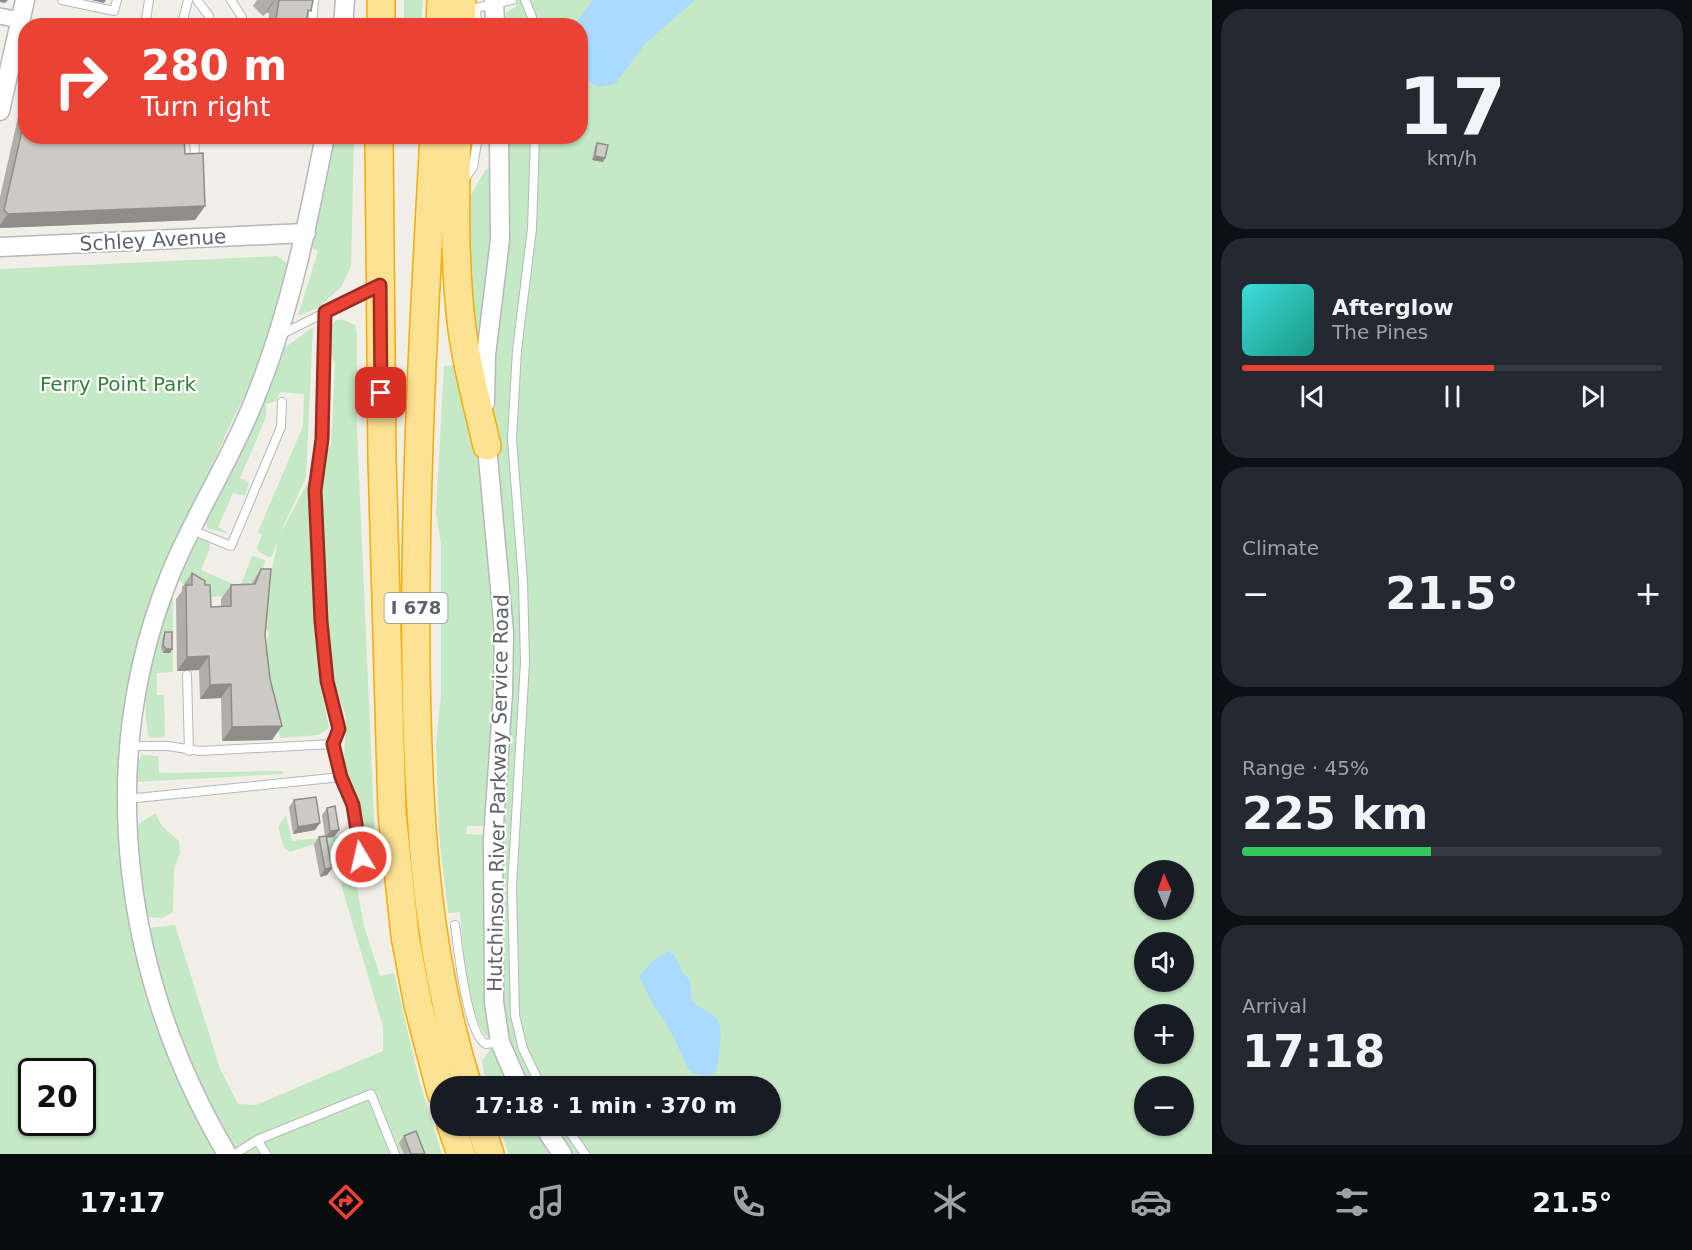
<!DOCTYPE html>
<html lang="en">
<head>
<meta charset="utf-8">
<style>
  :root { --surface:#171b24; --page:#242831; --text:#f1f3f6; --muted:#9ea1a6; --line:#363941; --accent:#ea4335 }
  body { margin:0; font-family:"DejaVu Sans",sans-serif; background:var(--page); color:var(--text); height:100vh; display:flex; flex-direction:column; font-size:22px; white-space:nowrap }
  * { box-sizing:border-box; margin:0 }
  p { font-size:20px; color:var(--muted) }
  .icon { flex:none; width:33px; height:33px; fill:none; stroke:currentColor; stroke-width:2; stroke-linecap:round; stroke-linejoin:round }
  .map { position:relative; flex:1; overflow:hidden }
  .side { display:flex; flex-direction:column; gap:9px; padding:9px; background:#0d0f14; width:480px }
  .side>* { flex:none }
  .guide { position:absolute; left:18px; top:18px; width:570px; height:126px; border-radius:24px; box-shadow:0 2px 4px #0004; background:#ea4335; color:#fff; overflow:hidden }
  .needle { width:39px; rotate:358deg }
  .controls { position:absolute; left:1134px; top:860px; display:grid; gap:12px }
  .controls a { display:grid; place-items:center; width:60px; height:60px; border-radius:50%; background:var(--surface); box-shadow:0 2px 4px #0004; font-size:30px }
  .speed { position:absolute; left:18px; top:1058px; display:flex; gap:12px; font-size:30px; font-weight:700; text-align:center }
  .speed>* { display:grid; place-content:center; width:78px; height:78px; border-radius:50%; background:var(--surface); box-shadow:0 2px 4px #0004; line-height:1 }
  .speed .limit { border:3px solid #111; border-radius:9px; background:#fff; color:#111 }
  .pin { position:absolute; display:grid; place-items:center; width:51px; height:51px; color:#fff; margin:-26px; border-radius:12px; box-shadow:0 3px 9px #0006 }
  .me { position:absolute; width:66px; margin:-33px; rotate:351deg; stroke-linejoin:round; filter:drop-shadow(0 0 4px #0008) }
  .turn { display:flex; align-items:center; gap:21px; height:126px; padding:0 24px; font-size:27px }
  .turn .icon { width:78px; height:78px; stroke-width:2.5 }
  .turn b { display:block; font-size:42px; line-height:51px }
  .big { font-size:45px; font-weight:800; line-height:1.1 }
  .side .card { flex:1; display:flex; flex-direction:column; justify-content:center; gap:9px; min-width:0; padding:0 21px; border-radius:24px; background:var(--page) }
  .side .dial { align-items:center; gap:0 }
  .dial b { font-size:78px; line-height:1 }
  .song { display:flex; align-items:center; gap:18px }
  .cover { width:72px; height:72px; border-radius:9px; background:linear-gradient(135deg,hsl(180 70% 55%),hsl(170 70% 35%)) }
  .played { height:6px; border-radius:3px; background:linear-gradient(90deg,var(--accent) 60%,var(--line) 60%) }
  .keys { display:flex; justify-content:space-around; direction:ltr }
  .heat { display:flex; justify-content:space-between; align-items:center; font-size:33px; direction:ltr }
  .charge { height:9px; border-radius:4px; background:linear-gradient(90deg,#34c759 45%,var(--line) 0) }
  .trip { position:absolute; left:430px; top:1076px; width:351px; height:60px; border-radius:30px; background:var(--surface); box-shadow:0 2px 4px #0004; font-weight:800; line-height:60px; text-align:center }
  .menu { display:flex; height:96px; justify-content:space-around; align-items:center; background:#090b0e; color:var(--muted) }
  .menu .icon { width:42px; height:42px }
  .menu .active { color:var(--accent) }
  .menu b { font-size:27px; color:var(--text) }
  main { display:flex; flex:1; min-height:0 }
  .map>svg:first-child { display:block }
  .green { fill:#c5e8c5; fill-rule:evenodd }
  .water { fill:#aadaff }
  .lines { fill:none; stroke-linecap:round; stroke-linejoin:round }
  .service-casing { stroke:#b5b8bc; stroke-width:10 }
  .minor-casing { stroke:#b5b8bc; stroke-width:18 }
  .tertiary-casing { stroke:#b5b8bc; stroke-width:21 }
  .motorway-casing { stroke:#f9ab00; stroke-width:30 }
  .service { stroke:#fff; stroke-width:8 }
  .minor { stroke:#fff; stroke-width:15 }
  .tertiary { stroke:#fff; stroke-width:18 }
  .motorway { stroke:#fde293; stroke-width:27 }
  .wall { fill:#afaea9 }
  .shaded-wall { fill:#8f8d8a }
  .building { fill:#cccac5; stroke:#8f8d8a; stroke-width:1.5 }
  .route-casing { stroke:#982c22; stroke-width:15 }
  .route { stroke:#ea4335; stroke-width:10 }
  .labels { text-anchor:middle; stroke-width:4.5; stroke-linejoin:round; paint-order:stroke }
  .shield { fill:#fff; stroke:#8f9295; stroke-width:1.5 }
  .shield-label { font-size:18px; font-weight:bold; fill:#5f6368 }
  .street-label { font-size:20px; fill:#5f6368; stroke:#fff }
  .park-label { font-size:20px; fill:#348238; stroke:#fff }
</style>
</head>
<body>
<main>
<div class="map">
<svg width="1212" height="1154" viewBox="0 0 1212 1154">
  <rect width="100%" height="100%" fill="#f1efe8"/>
  <path class="green" d="M404,0H423L421,25H404Z
    M515,0H1212V1154H571L552,1125H771V1086H527L509,1044L502,1005V827L509,594L493,407L495,349L508,252L507,137L580,136V26L502,25L506,12L516,7ZM1144,870H1184V909H1144ZM1144,942H1184V981H1144ZM1144,1014H1184V1053H1144ZM1144,1086H1184V1125H1144Z
    M334,137H354L351,266L341,287L318,308L298,316L318,251L310,247Z
    M486,169L492,171L491,237L479,339L474,341L461,211Z
    M278,256L287,264L290,274L257,371L228,429L148,610L130,685L124,877L130,931L146,998L165,1050L204,1132L220,1126L176,1031L148,928L175,925L220,1069L238,1104L256,1105L383,1051V1027L331,850L311,845L290,852L284,848L278,827L286,815L292,841L347,835L364,926L380,976L394,973L419,1080L442,1154H0V269ZM32,1071H82V1122H32Z
    M342,319L355,325L357,333V431L375,842L363,828L359,801L344,765L346,716L336,690L328,638L322,499L324,458L331,444L335,364L329,348V330L335,321Z
    M313,327L306,477L279,536L309,480L319,677L329,728L319,735L280,738C272,706 259,665 269,632L265,627L267,591L278,541L271,558L259,552L257,547L262,535L258,532L303,426L304,394L280,392L276,401L266,404V417L240,478L249,482L245,496L233,493L218,527L229,534L207,528L204,515L283,349Z
    M454,365L463,369C479,459 493,548 495,640C496,702 489,764 485,826H467L466,834L485,835V980L491,1038C468,1031 462,935 460,912L448,913L439,835L436,743L441,695V544L436,513L444,366Z
    M197,538L209,542L210,548L201,570L240,587L252,556L265,560L260,582H250L242,596L196,597V594L177,579L192,543Z
    M173,595V672L157,673V695H164L165,737L149,738C138,689 156,641 173,595Z
    M142,755L158,756L159,773L283,771V774L136,782L138,760Z
    M155,813L162,826L179,841L180,853L174,869L173,912L162,918L146,917L136,826Z
    M494,1048L509,1086H486L482,1061L490,1049Z
    M498,1125H534L553,1154H509Z"/>
  <path class="water" d="M593,0H695L645,44L615,84L598,87L581,77L580,26L574,25Z
    M668,951L674,954L683,973L690,980L692,1001C699,1008 709,1011 716,1018C725,1029 718,1059 717,1071L709,1076L693,1073L687,1067L672,1033L651,1001L639,976L652,962Z"/>
  <g class="lines">
    <defs>
      <path id="service" d="M62,0L114,11L117,0
        M197,0L209,16L211,26
        M231,0L242,17L243,26
        M525,0L532,17V26
        M467,7L476,8L512,0
        M476,8L477,26
        M145,26L149,0
        M185,26L183,20L188,0
        M312,26L314,0
        M194,136L195,158
        M535,136L532,229L517,350L512,439L523,581L525,662L512,887L515,1015L523,1049L541,1086
        M464,180L473,167L478,136
        M280,335L376,287
        M192,530L231,546L281,427L282,402
        M187,675L189,751
        M333,744L341,777L353,805L361,857
        M131,746H168L200,751L333,744L339,729L329,688L323,651L315,511L324,381L325,312
        M127,799L341,777
        M455,925C458,947 467,1035 486,1044L499,1042
        M565,1125L585,1154
        M257,1140L266,1154
        M235,1154L257,1140L371,1094L395,1154"/>
      <path id="minor" d="M0,16L20,20"/>
      <path id="tertiary" d="M494,0L495,26
        M343,26L345,0
        M0,111L25,0
        M0,247L306,233
        M485,403L486,355L500,240L499,136
        M486,436L504,632L503,693L493,839L494,1002L500,1042L519,1086
        M543,1125L562,1154
        M227,1154C124,980 93,766 170,575C194,516 230,461 254,401C289,316 307,227 325,136"/>
      <path id="motorway" d="M381,26V0
        M440,26L441,0
        M461,26L462,0
        M379,136L382,458L392,813L405,936L418,1005L441,1093
        M434,136C424,314 414,491 416,669C418,810 425,951 468,1086
        M457,136C455,200 454,265 462,329C467,368 478,407 487,446
        M451,1125L461,1154
        M480,1125L490,1154"/>
    </defs>
    <use href="#service" class="service-casing"/>
    <use href="#minor" class="minor-casing"/>
    <use href="#tertiary" class="tertiary-casing"/>
    <use href="#motorway" class="motorway-casing"/>
    <use href="#service" class="service"/>
    <use href="#minor" class="minor"/>
    <use href="#tertiary" class="tertiary"/>
    <use href="#motorway" class="motorway"/>
  </g>
  <path class="wall" d="M257,0H313L307,16L306,26H268L269,14L267,12L263,16L253,6Z
    M26,91V136L185,154L205,206L195,220L0,228V197L23,95Z
    M597,143L605,158L603,162L592,160L595,146Z
    M261,569L272,740L222,741L221,698L200,699L199,670L177,671L176,599L182,591V587L192,573L205,585L211,607L221,606V599L231,585L251,584Z
    M165,632L172,649L170,653H163L161,648L163,636Z
    M294,800L315,830L293,834L289,807Z
    M327,808L334,837L327,838L332,868L327,875L320,877L314,844L319,837L325,836L322,815Z
    M404,1136L425,1154H404L399,1143Z"/>
  <path class="shaded-wall" d="M0,0H8L5,3L0,2Z
    M91,0H106L104,3Z
    M274,0H275L267,12L263,16Z
    M595,156L605,158L603,162L592,160Z
    M205,206L195,220L0,228V225L8,214Z
    M166,649H172L170,653H163Z
    M209,656L199,670L177,671L187,657Z
    M231,684L221,698L200,699L210,685Z
    M282,726L272,740L222,741L232,727Z
    M320,823L315,830L293,834L298,827Z
    M339,830L334,837L325,838L330,831Z
    M332,868L327,875L320,877L325,869Z"/>
  <path class="building" d="M279,0H313L311,11L308,10L306,26H275Z
    M26,113V136H184L185,154L203,153L205,206L8,214L4,210Z
    M597,143L608,145L605,158L595,156Z
    M261,569H271L265,635L270,679L282,726L232,727L231,684L210,685L209,656L187,657L186,585H192V573L205,581V585H210L211,607L231,606V585L255,584Z
    M165,632H172V649H166L163,645Z
    M316,797L320,823L298,827L294,800Z
    M335,806L339,830L330,831L327,808Z
    M326,836L332,868L325,869L319,837Z
    M416,1131L425,1154H411L404,1136Z"/>
  <g class="lines">
    <defs>
      <path id="route" d="M361,857L353,805L341,777L333,744L339,729L327,681L321,621L315,490L322,439L325,312L380,285L381,393"/>
    </defs>
    <use href="#route" class="route-casing"/>
    <use href="#route" class="route"/>
  </g>
  <g class="labels">
    <rect class="shield" x="384.5" y="593" width="63" height="30" rx="4.5"/>
    <g class="shield-label">
      <text x="416" y="614">I 678</text>
    </g>
    <g class="street-label">
      <text transform="translate(153 240) rotate(-3)" y="7">Schley Avenue</text>
      <text transform="translate(498 793) rotate(-89)" y="7">Hutchinson River Parkway Service Road</text>
    </g>
    <g class="park-label">
      <text x="118" y="391">Ferry Point Park</text>
    </g>
  </g>
</svg>
<div class="controls">
<a><svg class="needle" viewBox="-14 -14 28 28"><path d="M0-13l5 13h-10z" fill="#e53935"/><path d="M0 13l5-13h-10z" fill="#9ea1a6"/></svg></a>
<a><svg class="icon" aria-label="sound" viewBox="0 0 24 24"><path d="M4 9h4l5-4v14l-5-4H4zM17 9q2 3 0 6"/></svg></a>
<a>+</a>
<a>−</a>
</div>
<div class="speed"><div class="limit">20</div></div>
<div class="pin" style="left:381px;top:393px;background:#d93025"><svg class="icon" aria-label="arrive" viewBox="0 0 24 24"><path d="M6 21V4h12l-3 4 3 4H6"/></svg></div>
<svg class="me" style="left:361px;top:857px" viewBox="-20 -20 40 40"><circle r="17" fill="#ea4335" stroke="#fff" stroke-width="3"/><path d="M0-11L8 9 0 5-8 9z" fill="#fff"/></svg>
<div class="trip">17:18 · 1 min · 370 m</div>
<div class="guide">
<div class="turn"><svg class="icon" aria-label="right" viewBox="0 0 24 24"><path d="M7 20v-9h11M14 6l5 5-5 5"/></svg><div><b>280 m</b>Turn right</div></div>
</div>
</div>
<section class="side">
<div class="card dial"><b>17</b><p>km/h</p></div>
<div class="card">
<div class="song"><i class="cover"></i><div><b>Afterglow</b><p>The Pines</p></div></div>
<div class="played"></div>
<div class="keys"><svg class="icon" aria-label="previous" viewBox="0 0 24 24"><path d="M18 5L8 12l10 7zM5 5v14"/></svg><svg class="icon" aria-label="pause" viewBox="0 0 24 24"><path d="M8 5v14M16 5v14"/></svg><svg class="icon" aria-label="next" viewBox="0 0 24 24"><path d="M6 5l10 7-10 7zM19 5v14"/></svg></div>
</div>
<div class="card"><p>Climate</p>
<div class="heat"><a>−</a><b class="big">21.5°</b><a>+</a></div>
</div>
<div class="card"><p>Range · 45%</p><b class="big">225 km</b><div class="charge"></div></div>
<div class="card"><p>Arrival</p><b class="big">17:18</b></div>
</section>
</main>
<nav class="menu">
<b>17:17</b>
<svg class="icon active" aria-label="directions" viewBox="0 0 24 24"><path d="M12 3l9 9-9 9-9-9zM9 14v-3h6M13 9l2 2-2 2"/></svg>
<svg class="icon" aria-label="music" viewBox="0 0 24 24"><path d="M9 18V5l10-2v13"/><circle cx="6" cy="18" r="3"/><circle cx="16" cy="16" r="3"/></svg>
<svg class="icon" aria-label="phone" viewBox="0 0 24 24"><path d="M5 4h4l2 5-3 2q2 4 5 5l2-3 5 2v4C11 20 4 13 5 4z"/></svg>
<svg class="icon" aria-label="climate" viewBox="0 0 24 24"><path d="M12 3v18M4 7l16 10M4 17L20 7"/></svg>
<svg class="icon" aria-label="car" viewBox="0 0 24 24"><path d="M5 17H2v-5l4-1 3-4h7l3 4 3 1v5h-3M9 17h6M6 11h13"/><circle cx="7" cy="17" r="2"/><circle cx="17" cy="17" r="2"/></svg>
<svg class="icon" aria-label="filters" viewBox="0 0 24 24"><path d="M4 7h16M4 17h16"/><circle cx="9" cy="7" r="2"/><circle cx="15" cy="17" r="2"/></svg>
<b>21.5°</b>
</nav>
</body>
</html>
